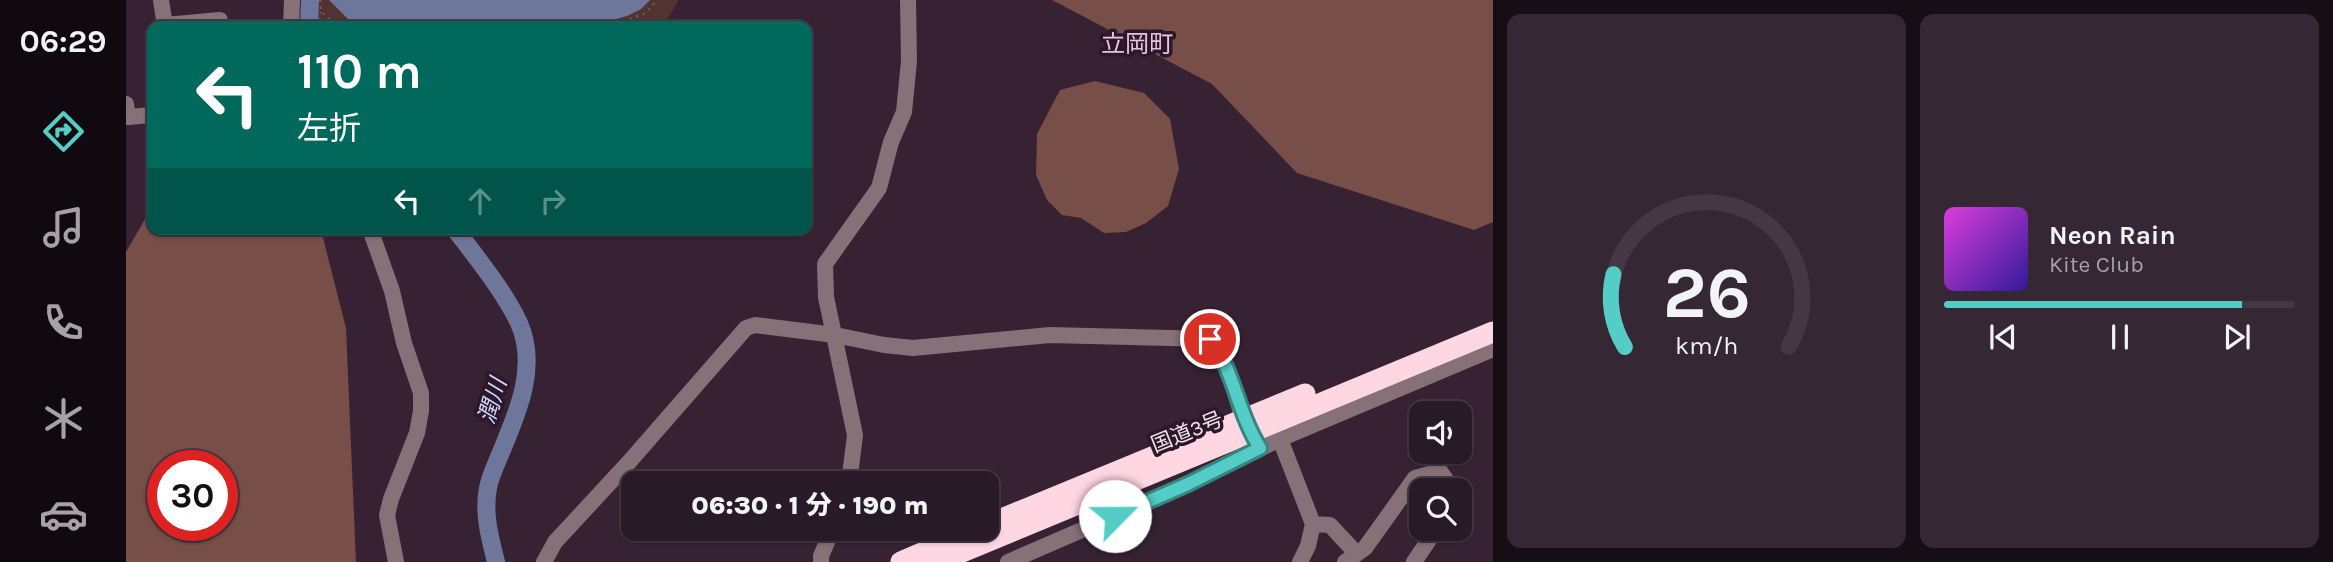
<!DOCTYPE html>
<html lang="ja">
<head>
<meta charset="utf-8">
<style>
  :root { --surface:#291a27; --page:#352733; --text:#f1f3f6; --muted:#a5a1a7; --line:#453844; --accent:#54cdc7 }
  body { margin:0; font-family:Karla,"Noto Sans JP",sans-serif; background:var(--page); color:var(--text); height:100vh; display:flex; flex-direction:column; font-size:26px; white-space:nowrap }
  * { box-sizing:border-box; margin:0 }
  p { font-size:23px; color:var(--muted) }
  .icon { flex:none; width:38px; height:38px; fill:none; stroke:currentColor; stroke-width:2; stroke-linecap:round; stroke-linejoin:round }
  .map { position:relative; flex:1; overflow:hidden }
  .details { display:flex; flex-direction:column; gap:14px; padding:14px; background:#170e15; width:840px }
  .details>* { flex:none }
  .banner { position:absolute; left:21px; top:21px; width:665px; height:214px; border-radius:14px; box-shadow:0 2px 5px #0004,0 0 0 2px var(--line); background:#00695c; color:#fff; overflow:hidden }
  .fabs { position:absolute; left:1283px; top:401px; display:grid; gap:14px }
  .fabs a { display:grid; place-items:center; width:63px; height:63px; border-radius:14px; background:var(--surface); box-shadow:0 2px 5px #0004,0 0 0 2px var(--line); font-size:35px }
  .speed { position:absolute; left:21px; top:450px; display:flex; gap:14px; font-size:35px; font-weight:700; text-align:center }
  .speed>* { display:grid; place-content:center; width:91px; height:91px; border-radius:50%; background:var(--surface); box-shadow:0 2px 5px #0004,0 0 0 2px var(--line); line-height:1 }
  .speed .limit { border:10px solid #d22; background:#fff; color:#111 }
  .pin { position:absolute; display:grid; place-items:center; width:60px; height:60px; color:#fff; margin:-30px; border:4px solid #fff; border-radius:50%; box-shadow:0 2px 7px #0007 }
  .me { position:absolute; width:77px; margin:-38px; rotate:67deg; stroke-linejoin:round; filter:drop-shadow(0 0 5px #0008) }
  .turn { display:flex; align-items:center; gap:24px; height:147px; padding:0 35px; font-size:32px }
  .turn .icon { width:91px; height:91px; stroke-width:2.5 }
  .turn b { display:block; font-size:49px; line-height:60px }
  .lanes { display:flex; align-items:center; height:66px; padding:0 35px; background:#0003; justify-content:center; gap:35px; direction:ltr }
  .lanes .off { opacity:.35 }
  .details .card { flex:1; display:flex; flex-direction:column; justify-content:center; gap:10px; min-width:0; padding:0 24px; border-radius:14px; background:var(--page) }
  .details .dial { align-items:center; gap:0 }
  .dial svg { height:182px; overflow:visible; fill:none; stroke:var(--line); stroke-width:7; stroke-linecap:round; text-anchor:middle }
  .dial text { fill:var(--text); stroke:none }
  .song { display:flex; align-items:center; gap:21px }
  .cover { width:84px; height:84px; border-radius:10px; background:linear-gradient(135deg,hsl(300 70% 55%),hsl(250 70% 35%)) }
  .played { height:7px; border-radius:4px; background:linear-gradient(90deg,var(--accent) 85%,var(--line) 85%) }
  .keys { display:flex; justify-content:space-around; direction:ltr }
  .details .tiles { flex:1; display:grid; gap:14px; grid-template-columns:repeat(2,1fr) }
  .trip { position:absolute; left:495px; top:471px; width:378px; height:70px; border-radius:14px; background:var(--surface); box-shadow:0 2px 5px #0004,0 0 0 2px var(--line); font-weight:800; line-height:70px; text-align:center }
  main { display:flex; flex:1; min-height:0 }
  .dock { display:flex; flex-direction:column; width:126px; justify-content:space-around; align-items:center; background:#100a10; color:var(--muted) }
  .dock .icon { width:49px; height:49px }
  .dock .current { color:var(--accent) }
  .dock b { font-size:32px; color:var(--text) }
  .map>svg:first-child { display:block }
  .green { fill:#53332f }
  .forest { fill:#784e48; fill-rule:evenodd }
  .water { fill:#6e769c }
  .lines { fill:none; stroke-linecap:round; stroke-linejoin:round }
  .river { stroke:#6e769c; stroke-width:18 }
  .path { stroke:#746171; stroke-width:2; stroke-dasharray:2 5; stroke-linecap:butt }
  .minor { stroke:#857177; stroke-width:16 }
  .highway { stroke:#ffd7e2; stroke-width:21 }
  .route-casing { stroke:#378581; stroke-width:18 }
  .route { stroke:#54cdc7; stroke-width:12 }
  .labels { text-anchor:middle; stroke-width:7; stroke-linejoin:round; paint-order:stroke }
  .street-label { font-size:21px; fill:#f0e2ed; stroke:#2c182a }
  .water-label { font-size:23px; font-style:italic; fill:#ced7fd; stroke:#2c182a }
  .quarter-label { font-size:24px; fill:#e2c6de; stroke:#2c182a }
</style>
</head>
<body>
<main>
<nav class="dock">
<b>06:29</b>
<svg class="icon current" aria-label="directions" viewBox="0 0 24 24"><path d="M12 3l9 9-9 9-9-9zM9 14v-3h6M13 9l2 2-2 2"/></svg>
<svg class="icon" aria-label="music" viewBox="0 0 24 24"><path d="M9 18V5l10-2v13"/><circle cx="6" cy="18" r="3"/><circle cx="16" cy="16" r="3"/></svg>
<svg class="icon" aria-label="phone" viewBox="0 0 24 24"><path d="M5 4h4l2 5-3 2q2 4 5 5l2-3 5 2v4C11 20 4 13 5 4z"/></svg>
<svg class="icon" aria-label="climate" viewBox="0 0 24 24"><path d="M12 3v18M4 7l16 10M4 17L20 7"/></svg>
<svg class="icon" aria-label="car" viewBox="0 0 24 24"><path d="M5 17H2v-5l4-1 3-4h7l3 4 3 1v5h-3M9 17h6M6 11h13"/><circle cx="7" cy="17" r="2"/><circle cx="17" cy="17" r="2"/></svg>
</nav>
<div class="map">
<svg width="1367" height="562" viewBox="0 0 1367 562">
  <rect width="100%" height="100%" fill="#372234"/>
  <path class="green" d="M175,0H553L537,26H174Z"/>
  <path class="forest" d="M926,0H1367V222L1348,230L1171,173L1086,84Z
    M969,81L1018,93L1044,119L1053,169L1042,206L1020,223L1000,232L978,233L955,218L936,215L921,200L910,175L911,134L934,90Z
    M26,207V229L195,230L220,328L230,562H0V252ZM37,466H96V525H37Z"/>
  <path class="water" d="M203,0H524L515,9L501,16L463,26H229Z"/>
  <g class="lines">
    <path class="river" d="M183,26L184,0
      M329,229C350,257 378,291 393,323C413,368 390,416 373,457C369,467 364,477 362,488C357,513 364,538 370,562"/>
    <path class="path" d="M194,0L195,11L210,26
      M194,26L192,24L195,12
      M484,26L520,13L531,0"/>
    <path class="minor" d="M35,0L39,26
      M39,25L94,20
      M165,26L166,0
      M0,104L2,117L26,115
      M244,229L266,291L278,343L295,393V411L291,433L265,499L261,515L270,562
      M1154,439L1187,524L1182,546L1174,562
      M723,483L729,435L700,297L699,264L753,188L765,142L778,112L783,61L782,0
      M1187,524L1204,525L1230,553
      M418,562L429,542L504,461L620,328L629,325L709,335L758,345L787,348L924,335L1084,339C1102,362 1108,392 1117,418C1121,429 1128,439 1134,448
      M695,562V556L707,528
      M882,562L1062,484L1154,439L1367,349
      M1219,562L1239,548L1289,478L1314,471L1327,490
      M1288,562L1311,528"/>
    <path class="highway" d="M861,525L1179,394
      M775,562L854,528
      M812,562L1367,332"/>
  </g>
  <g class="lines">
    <defs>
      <path id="route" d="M989,516L1062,484L1134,448C1112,414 1108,370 1084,339"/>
    </defs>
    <use href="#route" class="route-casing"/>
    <use href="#route" class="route"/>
  </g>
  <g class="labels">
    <g class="street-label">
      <text transform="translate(1061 432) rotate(-22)" y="7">国道3号</text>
    </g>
    <g class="water-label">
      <text transform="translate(366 401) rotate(-73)" y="8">潤川</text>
    </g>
    <g class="quarter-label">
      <text x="1011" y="52">立岡町</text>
    </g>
  </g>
</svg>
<div class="fabs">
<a><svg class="icon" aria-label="sound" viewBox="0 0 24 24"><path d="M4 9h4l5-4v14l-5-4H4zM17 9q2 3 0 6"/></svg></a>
<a><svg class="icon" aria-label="search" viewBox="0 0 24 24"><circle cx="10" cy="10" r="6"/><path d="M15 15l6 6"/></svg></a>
</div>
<div class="speed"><div class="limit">30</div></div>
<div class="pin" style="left:1084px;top:339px;background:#d93025"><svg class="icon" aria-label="arrive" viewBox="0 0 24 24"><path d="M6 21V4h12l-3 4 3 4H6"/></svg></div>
<svg class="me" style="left:989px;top:516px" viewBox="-20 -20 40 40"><circle r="19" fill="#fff"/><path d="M0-13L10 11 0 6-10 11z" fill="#54cdc7"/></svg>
<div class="trip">06:30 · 1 分 · 190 m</div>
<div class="banner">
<div class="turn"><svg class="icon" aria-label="left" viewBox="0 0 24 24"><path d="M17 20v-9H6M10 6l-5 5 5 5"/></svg><div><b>110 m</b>左折</div></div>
<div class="lanes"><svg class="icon" aria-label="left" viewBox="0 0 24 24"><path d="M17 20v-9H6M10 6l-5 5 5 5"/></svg><svg class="icon off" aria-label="ahead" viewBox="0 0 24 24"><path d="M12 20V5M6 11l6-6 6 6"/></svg><svg class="icon off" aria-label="right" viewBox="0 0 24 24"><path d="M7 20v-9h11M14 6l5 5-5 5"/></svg></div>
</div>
</div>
<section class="details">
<div class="tiles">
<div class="card dial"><svg viewBox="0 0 100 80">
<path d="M14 69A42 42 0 1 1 86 69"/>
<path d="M14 69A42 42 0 0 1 9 37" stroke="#54cdc7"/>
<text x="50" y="56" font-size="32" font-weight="700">26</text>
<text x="50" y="72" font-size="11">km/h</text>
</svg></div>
<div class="card">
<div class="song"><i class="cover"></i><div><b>Neon Rain</b><p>Kite Club</p></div></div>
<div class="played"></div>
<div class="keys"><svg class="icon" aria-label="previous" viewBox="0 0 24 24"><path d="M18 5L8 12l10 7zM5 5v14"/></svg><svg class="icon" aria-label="pause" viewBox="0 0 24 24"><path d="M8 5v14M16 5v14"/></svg><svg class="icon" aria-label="next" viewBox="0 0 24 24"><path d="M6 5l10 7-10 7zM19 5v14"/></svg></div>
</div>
</div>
</section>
</main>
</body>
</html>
